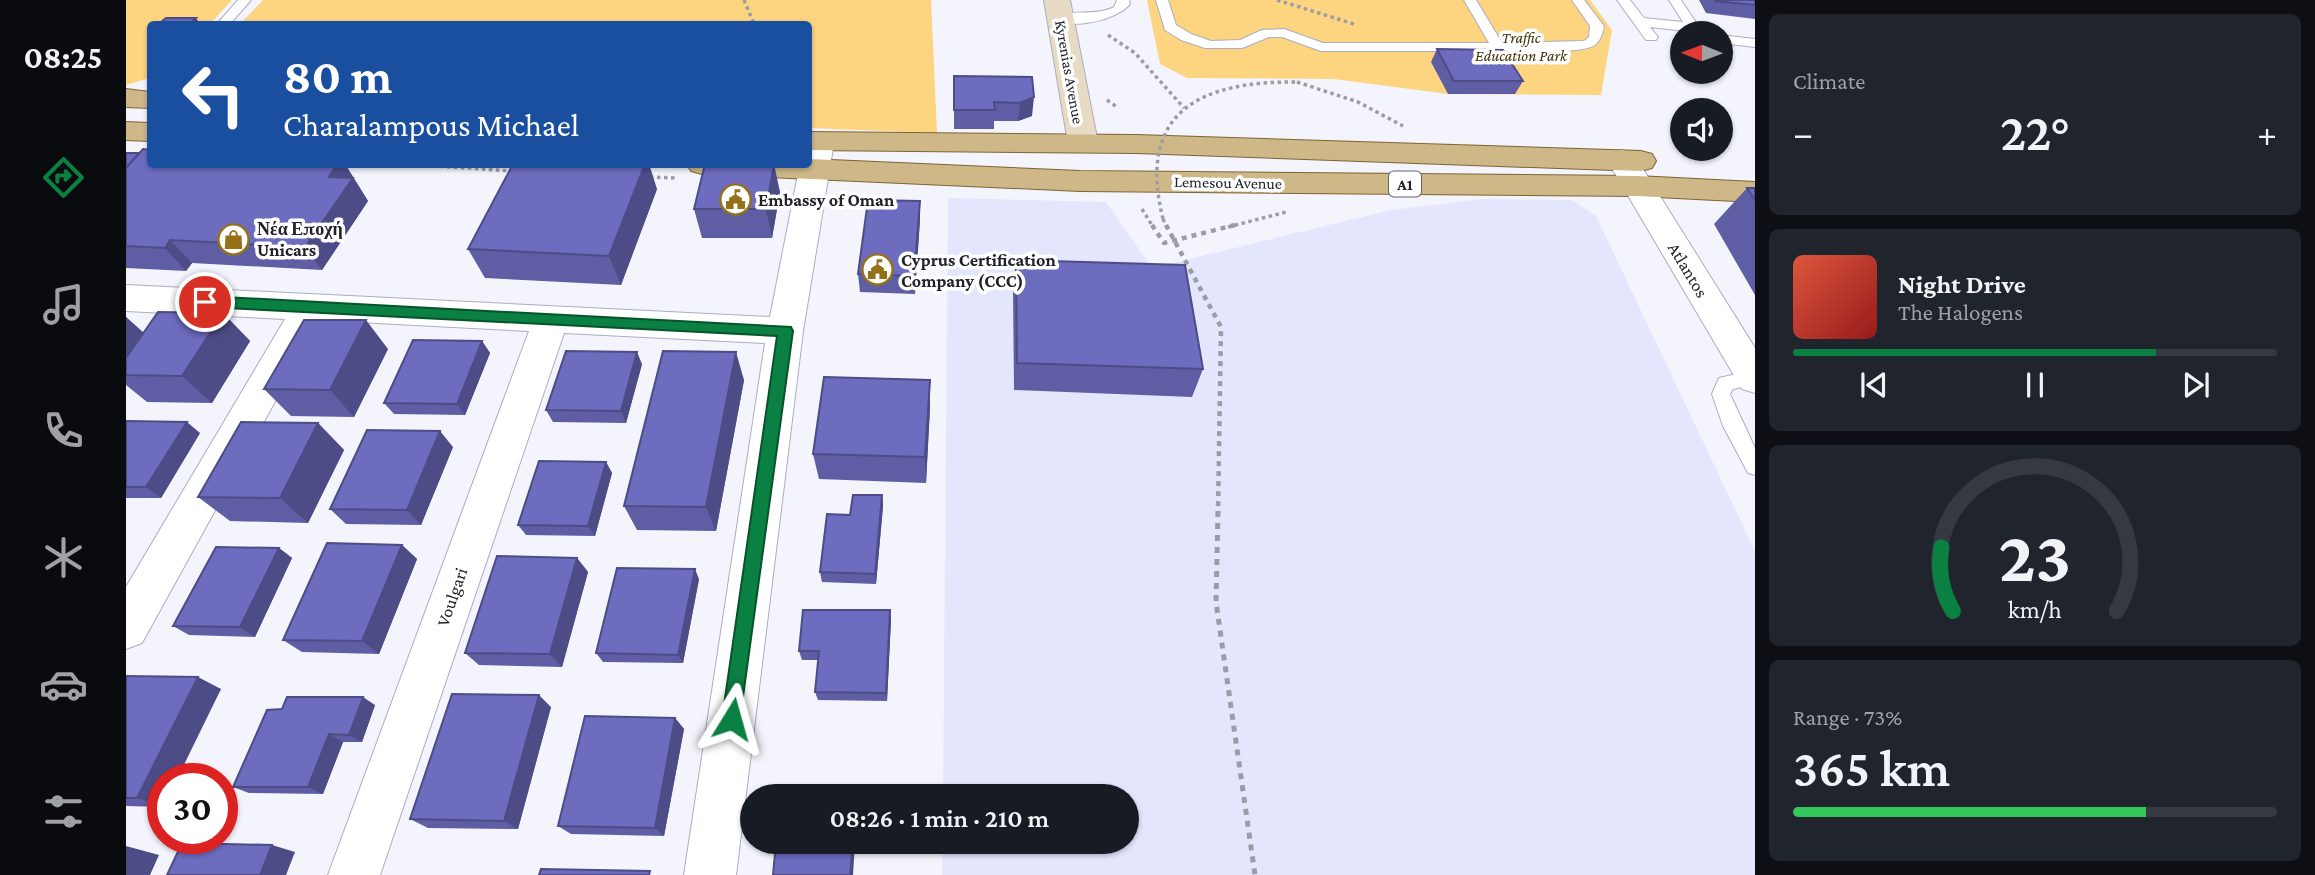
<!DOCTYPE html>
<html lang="en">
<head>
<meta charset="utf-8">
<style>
  :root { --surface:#171b24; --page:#20242c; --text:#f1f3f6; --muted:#9ea1a6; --line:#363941; --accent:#0b8043 }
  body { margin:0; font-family:"Crimson Pro",serif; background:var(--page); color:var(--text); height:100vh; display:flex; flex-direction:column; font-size:26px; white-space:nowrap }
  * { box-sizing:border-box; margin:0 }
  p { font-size:23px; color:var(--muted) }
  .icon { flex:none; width:38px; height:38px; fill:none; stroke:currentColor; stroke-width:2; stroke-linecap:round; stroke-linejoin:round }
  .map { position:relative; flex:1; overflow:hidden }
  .side { display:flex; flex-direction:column; gap:14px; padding:14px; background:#0d0f14; width:560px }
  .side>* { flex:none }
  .hud { position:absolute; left:21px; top:21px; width:665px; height:147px; border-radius:7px; box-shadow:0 2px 5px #0004; background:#1a4fa0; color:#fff; overflow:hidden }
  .needle { width:46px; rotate:271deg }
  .controls { position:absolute; left:1544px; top:21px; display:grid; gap:14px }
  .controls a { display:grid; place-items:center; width:63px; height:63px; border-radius:50%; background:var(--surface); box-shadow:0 2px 5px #0004; font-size:35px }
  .speed { position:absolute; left:21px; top:763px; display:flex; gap:14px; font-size:35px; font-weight:700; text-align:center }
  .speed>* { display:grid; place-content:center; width:91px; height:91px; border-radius:50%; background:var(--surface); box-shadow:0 2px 5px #0004; line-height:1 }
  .speed .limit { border:10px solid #d22; background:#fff; color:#111 }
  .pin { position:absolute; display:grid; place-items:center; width:60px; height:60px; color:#fff; margin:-30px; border:4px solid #fff; border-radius:50%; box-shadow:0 2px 7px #0007 }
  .me { position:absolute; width:77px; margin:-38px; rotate:8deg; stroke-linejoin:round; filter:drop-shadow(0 0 5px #0008) }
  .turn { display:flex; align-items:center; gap:24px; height:147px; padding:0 21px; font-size:32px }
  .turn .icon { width:91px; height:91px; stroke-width:2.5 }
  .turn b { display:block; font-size:49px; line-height:60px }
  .big { font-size:52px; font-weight:600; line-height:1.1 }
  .side .card { flex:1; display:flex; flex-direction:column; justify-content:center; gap:10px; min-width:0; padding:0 24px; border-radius:10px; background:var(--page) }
  .side .dial { align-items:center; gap:0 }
  .dial svg { height:182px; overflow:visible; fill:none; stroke:var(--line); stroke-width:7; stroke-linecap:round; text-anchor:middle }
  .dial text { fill:var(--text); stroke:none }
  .song { display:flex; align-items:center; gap:21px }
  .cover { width:84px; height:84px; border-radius:10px; background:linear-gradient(135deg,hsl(10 70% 55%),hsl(0 70% 35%)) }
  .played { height:7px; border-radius:4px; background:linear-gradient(90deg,var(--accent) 75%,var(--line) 75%) }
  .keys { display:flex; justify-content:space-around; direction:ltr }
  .heat { display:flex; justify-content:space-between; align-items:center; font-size:38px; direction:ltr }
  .charge { height:10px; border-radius:5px; background:linear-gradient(90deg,#34c759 73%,var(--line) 0) }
  .trip { position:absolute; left:614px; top:784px; width:399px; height:70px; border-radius:35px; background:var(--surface); box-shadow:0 2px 5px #0004; font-weight:600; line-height:70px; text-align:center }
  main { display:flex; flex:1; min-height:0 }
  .dock { display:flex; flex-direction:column; width:126px; justify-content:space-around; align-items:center; background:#090b0e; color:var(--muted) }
  .dock .icon { width:49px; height:49px }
  .dock .on { color:var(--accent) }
  .dock b { font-size:32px; color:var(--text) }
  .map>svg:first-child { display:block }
  .built { fill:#e4e6fe }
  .green { fill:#fdd480 }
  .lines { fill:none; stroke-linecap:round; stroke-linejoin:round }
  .service-casing { stroke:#abadc2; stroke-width:2 }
  .minor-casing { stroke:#abadc2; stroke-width:2 }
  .secondary-casing { stroke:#abadc2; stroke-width:2 }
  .primary-casing { stroke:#7d6433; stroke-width:2 }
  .path-far2 { stroke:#9c9ca5; stroke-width:3.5; stroke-dasharray:3.5 3.5; stroke-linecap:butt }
  .path-far1 { stroke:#9c9ca5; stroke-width:4.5; stroke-dasharray:5 5; stroke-linecap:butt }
  .path { stroke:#9c9ca5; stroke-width:5; stroke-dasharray:6 6; stroke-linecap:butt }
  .service { fill:#fff; fill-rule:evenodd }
  .minor { fill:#fff; fill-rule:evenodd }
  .secondary { fill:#e7dbc3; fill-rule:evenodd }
  .primary { fill:#ceb888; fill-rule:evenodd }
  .path-bridge { stroke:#9c9ca5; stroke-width:3.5; stroke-dasharray:3.5 3.5; stroke-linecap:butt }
  .wall { fill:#5f5da4 }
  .shaded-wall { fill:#4d4c86 }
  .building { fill:#6e6cbf; stroke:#4d4c86; stroke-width:2 }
  .route { fill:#0b8043; stroke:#07532c; stroke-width:2 }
  .labels { text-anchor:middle; stroke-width:7; stroke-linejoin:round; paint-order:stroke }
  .far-park-label { font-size:16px; font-style:italic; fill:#433105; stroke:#fff }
  .far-street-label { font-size:16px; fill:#212129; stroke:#fff }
  .shield { fill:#fff; stroke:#646469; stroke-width:2 }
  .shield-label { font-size:16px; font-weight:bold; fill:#212129 }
  .poi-label { font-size:18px; font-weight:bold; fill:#212129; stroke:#fff; text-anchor:start }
  .street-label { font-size:18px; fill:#212129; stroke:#fff }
</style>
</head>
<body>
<main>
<nav class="dock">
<b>08:25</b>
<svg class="icon on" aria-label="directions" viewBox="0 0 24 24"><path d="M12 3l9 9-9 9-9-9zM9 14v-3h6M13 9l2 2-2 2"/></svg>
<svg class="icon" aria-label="music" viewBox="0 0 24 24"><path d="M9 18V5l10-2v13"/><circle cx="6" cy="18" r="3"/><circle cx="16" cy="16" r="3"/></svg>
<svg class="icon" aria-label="phone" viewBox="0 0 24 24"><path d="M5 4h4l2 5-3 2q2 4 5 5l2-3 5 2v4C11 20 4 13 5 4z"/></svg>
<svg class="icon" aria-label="climate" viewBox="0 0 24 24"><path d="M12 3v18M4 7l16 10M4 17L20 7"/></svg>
<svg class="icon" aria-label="car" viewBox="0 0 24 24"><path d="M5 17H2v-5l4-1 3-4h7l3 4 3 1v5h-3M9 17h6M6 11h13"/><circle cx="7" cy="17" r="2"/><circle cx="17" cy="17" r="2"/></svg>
<svg class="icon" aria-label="filters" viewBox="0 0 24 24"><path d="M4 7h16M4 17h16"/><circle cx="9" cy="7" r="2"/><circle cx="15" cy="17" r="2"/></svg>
</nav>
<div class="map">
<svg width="1629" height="875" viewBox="0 0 1629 875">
  <rect width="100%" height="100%" fill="#f4f4fd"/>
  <path class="built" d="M822,198L980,202L1026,268L1265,210L1356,199L1446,200L1470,216L1629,551V875H816L817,842H1001V796H817Z"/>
  <path class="green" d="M0,0H106L84,24H24V78L0,85Z
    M137,0H805L811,133L683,128L682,24H114Z
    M1021,0H1464L1486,30L1475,95L1322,94L1208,79L1061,78L1034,64Z"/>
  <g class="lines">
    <defs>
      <path id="service" d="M112,0H125L104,24H91Z
        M991,0H1003L1004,4C991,20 945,31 929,18C942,8 969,17 988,7Z
        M1030,0H1042L1050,25L1065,34L1085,41L1114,40L1136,30L1158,29L1197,43H1363L1338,0H1350L1376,43L1458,41L1463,37L1464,26L1446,0H1458L1478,26C1474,50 1463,48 1442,51H1195L1156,37H1143L1116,48H1079L1055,40L1039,30Z
        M1491,0H1504L1518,18L1557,22L1543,0H1555L1577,33L1524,27L1532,37L1530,40H1520Z
        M1594,35L1629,39V47L1594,43Z
        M1628,370L1629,384L1607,389L1604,394L1629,448V475L1622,473L1597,426L1586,394L1593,378Z"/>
      <path id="minor" d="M693,133L703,135L708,142L677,331L610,875H558L639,343L438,333L254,875H202L403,331L194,320L16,643L0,649V587L159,319L0,311V285L644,317L674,164H682V135Z
        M1496,150L1507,153L1629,348V393L1616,389L1481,160L1485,153Z"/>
      <path id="secondary" d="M918,0H944L972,143L967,150L957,152L947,150L942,143Z"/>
      <path id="primary" d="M0,89L24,92V108L0,107Z
        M0,122L24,123V141L0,140Z
        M682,132L1010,135L1515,151L1526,154L1530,161L1526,168L1515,171L1010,153L682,150Z
        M682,159L954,171L1511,176L1629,182V202L1511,196L954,191L576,174L565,171L561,164H682Z"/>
    </defs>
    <use href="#service" class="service-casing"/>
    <use href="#minor" class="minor-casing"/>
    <use href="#secondary" class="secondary-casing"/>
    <use href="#primary" class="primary-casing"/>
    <path class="path-far2" d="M618,0L628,24
      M1151,0L1228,24
      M982,35L1009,53L1058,108
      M1171,82L1232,102L1277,126
      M981,100L991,107
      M279,164L386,171
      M524,177L551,178
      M1016,209L1027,227
      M1037,219L1041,227
      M1102,227L1160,212"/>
    <path class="path-far1" d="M1026,225L1038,243L1109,225
      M1040,225L1095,327L1092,513"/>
    <path class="path" d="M1092,511L1090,602L1129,875"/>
    <use href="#service" class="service"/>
    <use href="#minor" class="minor"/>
    <use href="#secondary" class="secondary"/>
    <use href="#primary" class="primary"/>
    <path class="path-bridge" d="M1037,219C1010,111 1075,81 1171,82"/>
  </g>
  <path class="wall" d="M1573,0H1629V19L1580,13Z
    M1311,49L1397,81L1389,94H1322L1305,62Z
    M828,76L906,77V116L892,121H868V129H828Z
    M0,153L24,164H219L242,201L196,270L66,263L60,271L0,268Z
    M1621,188H1629V295L1588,224Z
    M531,189L495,285L359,278L342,249Z
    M654,192L646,238H576L568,209Z
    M794,201V219L789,294L734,292L732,274Z
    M890,260L1077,369L1066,397L888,390L887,289Z
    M97,313L124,341L86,403L21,402L0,385V317L18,333Z
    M356,341L364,353L339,415L268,414L258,403Z
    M262,349L228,417L165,416L138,389Z
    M516,364L500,423L427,422L420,410Z
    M618,380L590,531L511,530L498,506Z
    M804,407L800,483L693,479L687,454Z
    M0,421L74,433L35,498H0Z
    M192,423L218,450L182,523L104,521L72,497Z
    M327,447L295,525L220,524L204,509Z
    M480,462L486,473L469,536L400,535L392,525Z
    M756,495L757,506L750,584L696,582L694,572L724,515Z
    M276,545L291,559L253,654L176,652L157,640Z
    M153,548L166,558L129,637L63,635L47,626Z
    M451,558L462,572L436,667L353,665L339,653Z
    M573,579L557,663L477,662L470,653Z
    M764,610L765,619L761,701L692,700L689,692L692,660H676L673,651Z
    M0,676L95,689L37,779V807L0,806Z
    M249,705L236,742H217L197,794L123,793L107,787Z
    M425,707L392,829L302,828L284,819Z
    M549,718L558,729L538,836L445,834L432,826Z"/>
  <path class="shaded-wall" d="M70,18L74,24H64Z
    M908,97L906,116L892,121L894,103Z
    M211,164H219L242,201L196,270L179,247L203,177Z
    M519,164H523L531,189L495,285L483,256Z
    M648,164L654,192L646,238L640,209Z
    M794,201V219L789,294L788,276Z
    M44,240L66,263L60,271L39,248Z
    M97,313L124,341L86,403L56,376Z
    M0,317L24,339L0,375Z
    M240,320L262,349L228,417L204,390Z
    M356,341L364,353L339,415L331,404Z
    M511,352L516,364L500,423L495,411Z
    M610,352L618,380L590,531L580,507Z
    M804,380V407L800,483L799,457Z
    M61,422L74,433L35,498L20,487Z
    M192,423L218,450L182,523L154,498Z
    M314,431L327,447L295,525L281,510Z
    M480,462L486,473L469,536L462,526Z
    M756,495L757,506L750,584L749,574Z
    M276,545L291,559L253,654L236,641Z
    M153,548L166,558L129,637L114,627Z
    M451,558L462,572L436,667L424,654Z
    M569,569L573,579L557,663L552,655Z
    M764,610L765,619L761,701L760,693Z
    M72,677L95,689L51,779H37V807L11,798Z
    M413,695L425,707L392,829L378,821Z
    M237,697L249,705L236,742L223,735Z
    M549,718L558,729L538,836L529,828Z
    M203,734L217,742L197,794L182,787Z
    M727,842H729L727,875H724Z
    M146,845L169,852L160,875H134Z
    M0,846L33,855L24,875H0Z"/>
  <path class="building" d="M1589,0H1629V5L1589,1Z
    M40,18H70L64,24H33Z
    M1311,49L1377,50L1397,81H1328Z
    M828,76L906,77L908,97L894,103L868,102L869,110H828Z
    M17,149L24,150V164H211L203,177L227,178L179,247L44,240L39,248L0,246V168Z
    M0,153H13L0,168Z
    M387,164H519L483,256L342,249Z
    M579,164H648L640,209H568Z
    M1621,188H1629V200Z
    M742,200L794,201L788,276L732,274Z
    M890,260L1059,265L1077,369L891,363Z
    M32,312L97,313L56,376L0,375V358Z
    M178,320H240L204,390L138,389Z
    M287,340L356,341L331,404L258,403Z
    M440,351L511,352L495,411L420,410Z
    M537,351L610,352L580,507L498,506Z
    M698,377L804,380L799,457L687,454Z
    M0,421L61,422L20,487H0Z
    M115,422L192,423L154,498L72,497Z
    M241,430L314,431L281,510L204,509Z
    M413,461L480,462L462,526L392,525Z
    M727,495H756L749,574L694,572L701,514L724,515Z
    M201,543L276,545L236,641L157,640Z
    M90,547L153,548L114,627L47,626Z
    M371,556L451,558L424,654L339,653Z
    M491,568L569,569L552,655L470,653Z
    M677,610H764L760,693L689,692L693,651H673Z
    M0,676L72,677L11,798H0Z
    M326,694L413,695L378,821L284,819Z
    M161,697H237L223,735L203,734L182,787H107L141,710L156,709Z
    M459,716L549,718L529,828L432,826Z
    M650,842H727L724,875H647Z
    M56,843L146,845L134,875H41Z
    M415,869L524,871L523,875H413Z"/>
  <path class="route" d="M79,296L665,327L667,331L613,726L606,729L599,726L596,719L651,336L79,307L72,302Z"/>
  <defs>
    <symbol id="civic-ring" viewBox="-11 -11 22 22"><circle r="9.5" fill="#fff" stroke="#947018" stroke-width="1.5"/><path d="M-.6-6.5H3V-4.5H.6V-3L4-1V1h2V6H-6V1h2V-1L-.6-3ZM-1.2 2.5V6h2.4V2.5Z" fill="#947018"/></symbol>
    <symbol id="shop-ring" viewBox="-11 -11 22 22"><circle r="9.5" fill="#fff" stroke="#947018" stroke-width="1.5"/><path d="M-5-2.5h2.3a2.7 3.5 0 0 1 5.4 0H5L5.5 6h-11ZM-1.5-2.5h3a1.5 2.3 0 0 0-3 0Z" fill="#947018"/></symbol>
  </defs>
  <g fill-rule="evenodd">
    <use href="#civic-ring" x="592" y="182" width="35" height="35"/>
    <use href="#shop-ring" x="90" y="222" width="35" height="35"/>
    <use href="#civic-ring" x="734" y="252" width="35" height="35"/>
  </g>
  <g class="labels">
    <g class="far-park-label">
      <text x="1395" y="43">Traffic<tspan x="1395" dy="18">Education Park</tspan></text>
    </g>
    <g class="far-street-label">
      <text transform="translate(944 72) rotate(80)" y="6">Kyrenias Avenue</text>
      <text transform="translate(1102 182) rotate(1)" y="6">Lemesou Avenue</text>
    </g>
    <rect class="shield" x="1263" y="171.5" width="32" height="25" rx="5"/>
    <g class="shield-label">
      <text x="1279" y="190">A1</text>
    </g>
    <g class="poi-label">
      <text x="632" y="206">Embassy of Oman</text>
      <text x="131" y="235">Νέα Εποχή<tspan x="131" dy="21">Unicars</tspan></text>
      <text x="775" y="266">Cyprus Certification<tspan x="775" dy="21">Company (CCC)</tspan></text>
    </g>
    <g class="street-label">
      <text transform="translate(1562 270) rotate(59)" y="6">Atlantos</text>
      <text transform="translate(326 597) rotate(-71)" y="6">Voulgari</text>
    </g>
  </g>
</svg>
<div class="controls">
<a><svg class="needle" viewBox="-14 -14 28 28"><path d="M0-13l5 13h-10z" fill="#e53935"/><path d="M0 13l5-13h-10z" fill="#9ea1a6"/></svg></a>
<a><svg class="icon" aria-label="sound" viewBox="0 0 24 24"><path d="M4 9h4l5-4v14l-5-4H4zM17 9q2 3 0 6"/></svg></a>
</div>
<div class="speed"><div class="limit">30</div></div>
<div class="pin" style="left:79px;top:302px;background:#d93025"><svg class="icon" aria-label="arrive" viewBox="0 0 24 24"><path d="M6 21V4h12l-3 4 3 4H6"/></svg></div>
<svg class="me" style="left:606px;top:719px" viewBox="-20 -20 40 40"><path d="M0-17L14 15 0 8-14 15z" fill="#0b8043" stroke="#fff" stroke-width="4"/></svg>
<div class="trip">08:26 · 1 min · 210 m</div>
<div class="hud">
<div class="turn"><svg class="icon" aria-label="left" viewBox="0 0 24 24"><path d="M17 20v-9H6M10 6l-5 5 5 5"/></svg><div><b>80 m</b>Charalampous Michael</div></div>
</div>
</div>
<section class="side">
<div class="card"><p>Climate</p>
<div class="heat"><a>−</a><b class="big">22°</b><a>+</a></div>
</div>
<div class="card">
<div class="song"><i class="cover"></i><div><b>Night Drive</b><p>The Halogens</p></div></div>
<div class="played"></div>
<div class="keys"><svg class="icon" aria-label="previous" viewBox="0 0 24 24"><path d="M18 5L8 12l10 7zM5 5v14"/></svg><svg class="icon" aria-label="pause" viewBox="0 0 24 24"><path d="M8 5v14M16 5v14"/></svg><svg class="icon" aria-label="next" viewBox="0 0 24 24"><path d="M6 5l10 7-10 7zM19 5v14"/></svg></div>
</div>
<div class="card dial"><svg viewBox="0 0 100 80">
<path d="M14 69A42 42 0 1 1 86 69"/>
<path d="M14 69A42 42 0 0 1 9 41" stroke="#0b8043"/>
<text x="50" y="56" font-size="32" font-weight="700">23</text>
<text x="50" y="72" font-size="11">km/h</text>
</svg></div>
<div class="card"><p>Range · 73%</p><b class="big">365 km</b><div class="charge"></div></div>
</section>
</main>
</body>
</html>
